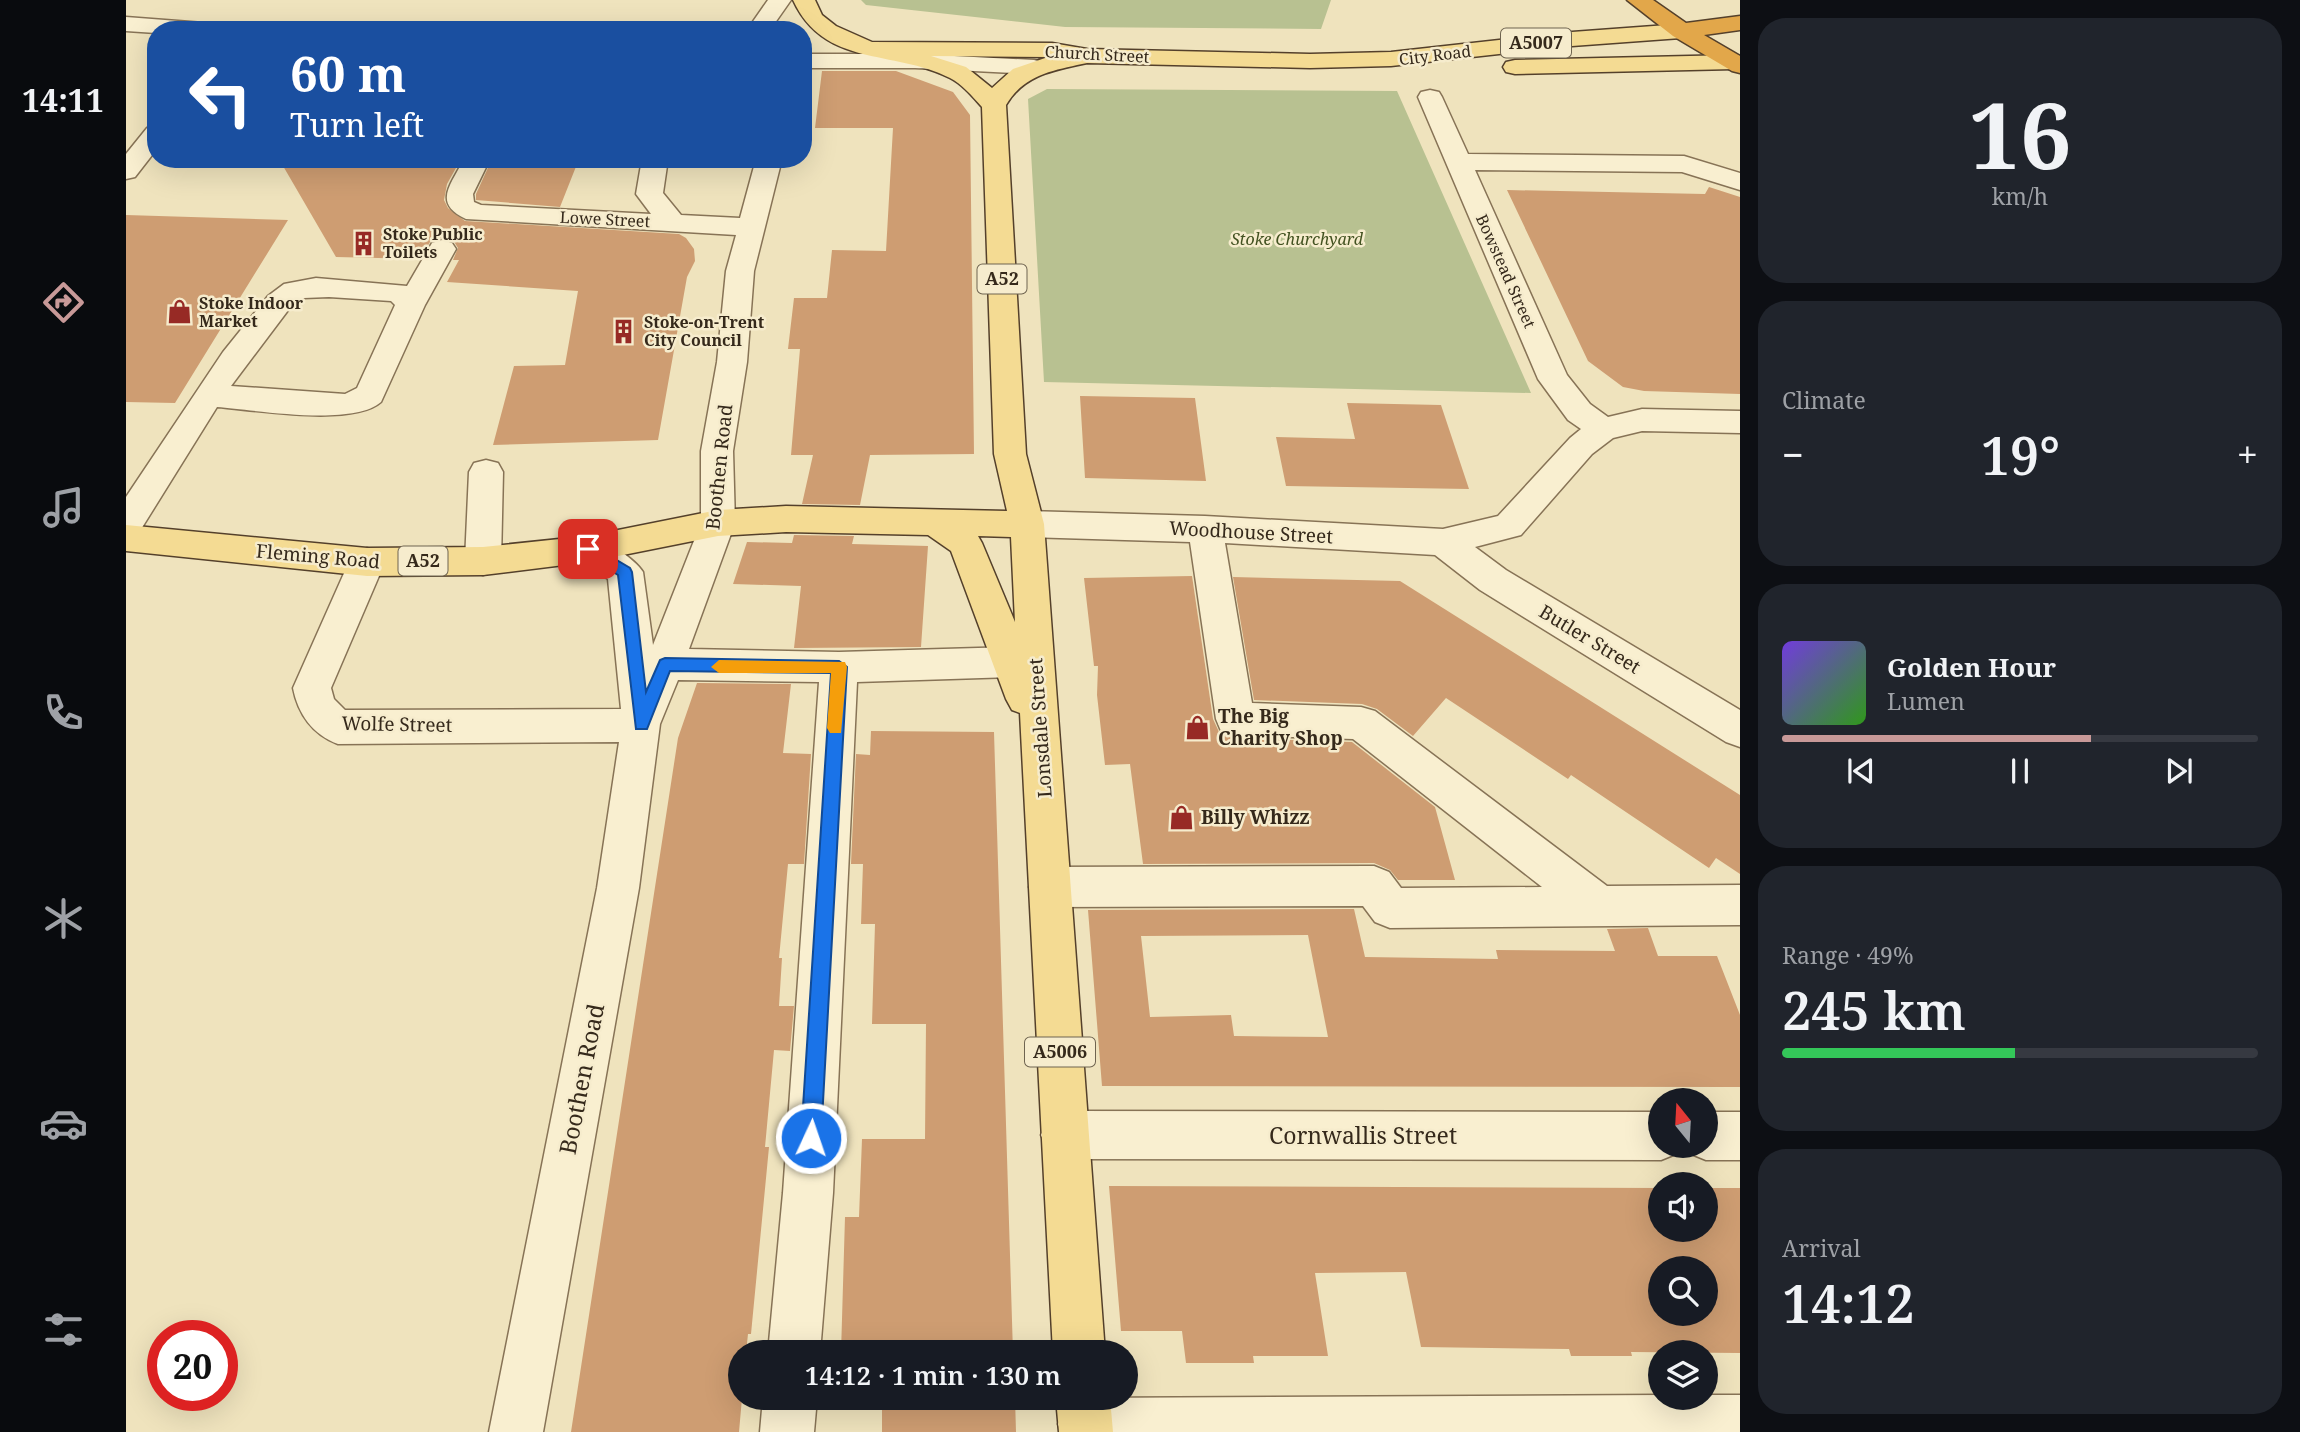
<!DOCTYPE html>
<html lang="en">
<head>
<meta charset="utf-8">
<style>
  :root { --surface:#171b24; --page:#20242c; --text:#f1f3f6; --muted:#9ea1a6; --line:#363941; --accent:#c89998 }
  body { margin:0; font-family:"Noto Serif",serif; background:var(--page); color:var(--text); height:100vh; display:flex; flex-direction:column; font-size:26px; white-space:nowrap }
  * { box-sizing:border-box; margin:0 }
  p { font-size:23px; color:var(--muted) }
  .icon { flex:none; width:38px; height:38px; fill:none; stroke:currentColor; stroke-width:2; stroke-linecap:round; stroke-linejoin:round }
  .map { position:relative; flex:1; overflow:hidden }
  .side { display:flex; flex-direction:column; gap:18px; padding:18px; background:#0d0f14; width:560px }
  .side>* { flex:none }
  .banner { position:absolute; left:21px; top:21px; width:665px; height:147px; border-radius:28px; box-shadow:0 7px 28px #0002; background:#1a4fa0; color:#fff; overflow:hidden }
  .needle { width:46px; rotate:342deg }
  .controls { position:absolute; left:1522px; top:1088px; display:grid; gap:14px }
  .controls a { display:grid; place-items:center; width:70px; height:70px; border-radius:50%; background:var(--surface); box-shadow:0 7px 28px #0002; font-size:35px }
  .speed { position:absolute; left:21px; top:1320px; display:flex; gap:14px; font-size:35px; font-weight:700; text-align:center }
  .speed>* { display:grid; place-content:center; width:91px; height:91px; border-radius:50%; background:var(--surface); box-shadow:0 7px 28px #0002; line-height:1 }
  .speed .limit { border:10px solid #d22; background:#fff; color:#111 }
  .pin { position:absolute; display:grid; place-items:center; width:60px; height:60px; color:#fff; margin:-30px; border-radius:14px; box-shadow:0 4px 10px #0006 }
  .me { position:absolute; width:77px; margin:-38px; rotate:3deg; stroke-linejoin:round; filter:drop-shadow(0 0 5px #0008) }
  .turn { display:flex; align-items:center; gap:24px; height:147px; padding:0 28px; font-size:32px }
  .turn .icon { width:91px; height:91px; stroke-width:2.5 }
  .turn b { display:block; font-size:49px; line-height:60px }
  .big { font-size:52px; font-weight:600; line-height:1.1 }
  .side .widget { flex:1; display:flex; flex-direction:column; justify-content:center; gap:10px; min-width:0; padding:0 24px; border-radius:28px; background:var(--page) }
  .side .dial { align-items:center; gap:0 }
  .dial b { font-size:91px; line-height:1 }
  .song { display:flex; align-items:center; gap:21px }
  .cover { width:84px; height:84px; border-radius:10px; background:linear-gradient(135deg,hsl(260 70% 55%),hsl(110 70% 35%)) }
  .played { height:7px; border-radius:4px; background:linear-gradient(90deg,var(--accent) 65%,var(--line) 65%) }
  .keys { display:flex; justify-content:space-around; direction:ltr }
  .heat { display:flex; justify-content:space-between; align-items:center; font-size:38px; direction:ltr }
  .charge { height:10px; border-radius:5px; background:linear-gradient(90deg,#34c759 49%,var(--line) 0) }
  .trip { position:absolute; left:602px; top:1340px; width:410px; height:70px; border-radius:35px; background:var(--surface); box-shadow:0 7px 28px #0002; font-weight:600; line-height:70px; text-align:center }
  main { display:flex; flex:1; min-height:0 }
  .tab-bar { display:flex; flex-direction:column; width:126px; justify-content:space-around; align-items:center; background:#090b0e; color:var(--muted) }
  .tab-bar .icon { width:49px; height:49px }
  .tab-bar .current { color:var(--accent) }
  .tab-bar b { font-size:32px; color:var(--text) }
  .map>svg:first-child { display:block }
  .cemetery { fill:#b8c191 }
  .building { fill:#ce9d72; fill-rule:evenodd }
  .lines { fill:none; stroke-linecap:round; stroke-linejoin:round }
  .minor-casing { stroke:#877356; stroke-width:3 }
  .major-casing { stroke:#54402b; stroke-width:3 }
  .highway-casing { stroke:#54402b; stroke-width:3 }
  .minor { fill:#f9efd0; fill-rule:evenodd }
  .major { fill:#f4db93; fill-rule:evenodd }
  .highway { fill:#e2a74a; fill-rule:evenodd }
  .route { fill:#1a73e8; stroke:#114b97; stroke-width:2 }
  .slow { fill:#f59e0b }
  .labels { text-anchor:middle; stroke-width:5; stroke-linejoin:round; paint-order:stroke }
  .far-street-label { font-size:16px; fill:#35291b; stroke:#f6eccd }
  .far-poi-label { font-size:16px; font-weight:bold; fill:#35291b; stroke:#f6eccd; text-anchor:start }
  .far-park-label { font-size:16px; font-style:italic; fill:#435221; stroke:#f6eccd }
  .shield { fill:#f6eccd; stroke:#6f6450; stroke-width:2 }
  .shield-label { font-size:18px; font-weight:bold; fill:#35291b }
  .street-label { font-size:19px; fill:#35291b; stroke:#f6eccd }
  .poi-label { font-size:19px; font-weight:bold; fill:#35291b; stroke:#f6eccd; text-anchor:start }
  .near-street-label { font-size:23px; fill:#35291b; stroke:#f6eccd }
</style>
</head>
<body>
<main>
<nav class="tab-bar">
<b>14:11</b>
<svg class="icon current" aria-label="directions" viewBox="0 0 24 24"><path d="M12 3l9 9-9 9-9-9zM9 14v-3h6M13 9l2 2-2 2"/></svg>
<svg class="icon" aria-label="music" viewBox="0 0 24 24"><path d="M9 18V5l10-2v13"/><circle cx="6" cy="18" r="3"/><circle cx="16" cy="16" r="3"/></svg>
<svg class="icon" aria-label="phone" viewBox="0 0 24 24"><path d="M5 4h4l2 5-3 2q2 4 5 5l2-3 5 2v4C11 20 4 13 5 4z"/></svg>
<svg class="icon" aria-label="climate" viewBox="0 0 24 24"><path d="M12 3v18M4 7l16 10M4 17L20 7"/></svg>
<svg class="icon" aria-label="car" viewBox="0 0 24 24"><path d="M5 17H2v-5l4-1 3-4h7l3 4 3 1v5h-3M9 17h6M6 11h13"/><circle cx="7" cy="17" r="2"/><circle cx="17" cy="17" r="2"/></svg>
<svg class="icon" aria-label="filters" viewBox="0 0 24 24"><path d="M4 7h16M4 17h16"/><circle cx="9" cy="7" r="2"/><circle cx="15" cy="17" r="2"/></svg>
</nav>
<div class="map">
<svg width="1614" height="1432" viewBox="0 0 1614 1432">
  <rect width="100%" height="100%" fill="#efe3bd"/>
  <path class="cemetery" d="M735,0H1205L1195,29L939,27L740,5Z
    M921,89L1271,91L1405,393L918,382L902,99Z"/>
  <path class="building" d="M696,71H770L827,92L844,115L848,454L744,455L734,505L676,504L687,455H665L674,349H662L668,298H701L706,250L760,251L767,128H689Z
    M153,159H335L321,184L318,200L322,208L339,221L553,234L560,238L568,249L569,261L561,277L532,440L367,445L388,366L439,365L452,291L321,282L333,260H327L332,248L327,240L317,237L304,242L294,259L210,257Z
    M366,159H453L434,207L350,200V194Z
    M1583,187L1614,197V394L1518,391L1497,387L1462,361L1381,190L1579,194Z
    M0,215L162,220L49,403L0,402Z
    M954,396L1069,398L1080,481L959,478Z
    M1221,403L1315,405L1343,489L1160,486L1150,437L1229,439Z
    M668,535L728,536L726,544L802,546L795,647L668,648L675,586L607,584L621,542L666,543Z
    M1066,576L1087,719L1093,732L1109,738L1226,742L1309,807L1329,880H1272L1264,870L1248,863L1017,864L1004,764L979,765L971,695L972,666H968L958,578Z
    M1107,577L1274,581L1614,795V874L1590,858L1583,868L1445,775L1442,779L1320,698L1287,736L1251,709L1236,704L1128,700Z
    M571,683L665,684L657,753L685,754L678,864H662L653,958H656L653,1006H668L664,1051L648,1050L639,1147H643L625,1334H622L620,1353H614L616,1398L613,1432H445L552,738Z
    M745,731L868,732L887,1353H715L719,1217H733L736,1139H799L800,1024H746L749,924H735L737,864H725L730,754L744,755Z
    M1228,909L1239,957L1372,959L1370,950L1489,951L1481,929L1522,928L1532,956H1591L1614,1015V1087L976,1086L962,910ZM1182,935L1202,1037L1108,1036L1105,1015L1024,1017L1015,936Z
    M983,1186L1535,1188V1230H1580V1188H1614V1353L1505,1352L1506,1356H1445L1443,1349L1295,1347L1280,1272L1189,1273L1202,1356H1127L1128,1363H1060L1056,1331H995ZM1535,1269H1580V1314H1535Z
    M756,1398H889L890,1432H756Z"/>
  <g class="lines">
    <defs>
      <path id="minor" d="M642,0H665L644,30H621Z
        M0,17L78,23C95,27 127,23 147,23L155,25L158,30H30V33L0,31Z
        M677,54H789L908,60L917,62L920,67L917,72L908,74L789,68H677Z
        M1304,90L1313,92L1316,97L1342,154L1558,156L1614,173V190L1556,172L1349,170L1441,375L1464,404L1482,417L1516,409L1614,411V433L1516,431L1487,438L1466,454L1395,535L1349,547L1380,570L1614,710V747L1600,742L1354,590L1309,555L1099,543L1126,703L1235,707L1249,711L1481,886L1614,885V925L1264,928L1249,922L1237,906L924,907L909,901L903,887L909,873L924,867L1248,866L1263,872L1275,888L1416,887L1227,739L1109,735L1095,731L1090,719L1064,542L901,537L889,533L884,524L889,515L901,511L1079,516L1317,529L1372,516L1444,438L1455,429L1442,420L1412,379L1292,97L1295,92Z
        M30,125V150L9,177L0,179V154L21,128Z
        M338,159H364L347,194L348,202L355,205L525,214L510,194L516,159H542L537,193L555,215L614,218L630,159H656L628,271L621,362L607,451L609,523L563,649L713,652L887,647L900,651L906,662L900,673L887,677L731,682L707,1193L694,1353H642L657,1193L693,682L552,680L534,724L513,888L417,1432H363L471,888L493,742L212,744C187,735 172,714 167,688L223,562L229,552L241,548L253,552L259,562L205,688L208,699L219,710L495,709L482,579L450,558L445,549L450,540C453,538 457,536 461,536C475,535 510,560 517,572L527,645L575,523V451L591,362L600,271L610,235L340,219C306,203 325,185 338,159Z
        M316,240L326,243L330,249L299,305L255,402C227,427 130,410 91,407L12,534L0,538V497L97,352L142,296L158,284L190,278L281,286L306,243ZM203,297L265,301L269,305L231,388L219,394L105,386L163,309L178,298Z
        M360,460L372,463L377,472L375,561L369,571L357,575L345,571L339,561L343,472L348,463Z
        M939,1111L1535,1112V1146H1555L1552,1153L1535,1160L939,1159L922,1152L915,1135L922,1118Z
        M1580,1112H1614V1160H1580L1563,1153L1560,1146H1580Z
        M1535,1395V1398H1580V1395H1614V1432H935L932,1424L940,1405L956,1398Z
        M637,1398H691L688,1432H634Z"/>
      <path id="major" d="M667,0H689L696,15L710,26L746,42L926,43L961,49L1184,54L1265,52L1446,32L1555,24L1563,26L1567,31L1563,36L1555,38L1446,46L1265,66L1184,68L961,63C929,70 898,74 880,105L900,454L918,524L979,1353H927L894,713L886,710L880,699L825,551L802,535L660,532L592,536L462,562L357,575L241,576L0,551V525L241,548L357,547L462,536L592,510L660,506L881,511L868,454L856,107C846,96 836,84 824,78C767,49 698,68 667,0ZM805,56L922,57L887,69L866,88L840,67ZM852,536L885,537L889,622L856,543Z
        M1608,55L1614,56V68L1608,69L1389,74L1380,72L1377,67L1380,62L1389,60Z
        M930,1398H984L987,1432H933Z"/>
      <path id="highway" d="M1501,0H1527L1560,23L1614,16V30L1578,35L1614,56V73L1606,71L1547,36Z"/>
    </defs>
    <use href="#minor" class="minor-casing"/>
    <use href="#major" class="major-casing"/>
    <use href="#highway" class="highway-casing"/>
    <use href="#minor" class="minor"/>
    <use href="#major" class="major"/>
    <use href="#highway" class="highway"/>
  </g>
  <path class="route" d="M462,543L504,568L506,572L520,692L534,660L539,658L713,661L721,667L695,1138L692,1145L685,1147L678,1145L675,1138L705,673L544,671L521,729H510L492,575L457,553L455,549Z"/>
  <path class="slow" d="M593,660L719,662L721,667L715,733H704L701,728L705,673H593L585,667Z"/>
  <defs>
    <symbol id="building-bare" viewBox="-9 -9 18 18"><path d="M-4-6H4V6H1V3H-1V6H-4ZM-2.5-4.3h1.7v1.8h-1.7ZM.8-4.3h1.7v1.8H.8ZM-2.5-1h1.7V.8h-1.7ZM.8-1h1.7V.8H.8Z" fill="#972a25" stroke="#f6eccd" stroke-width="2.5" paint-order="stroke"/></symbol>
    <symbol id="shop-bare" viewBox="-9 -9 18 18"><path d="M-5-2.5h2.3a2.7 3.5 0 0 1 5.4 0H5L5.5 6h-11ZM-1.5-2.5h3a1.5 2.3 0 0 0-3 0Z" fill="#972a25" stroke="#f6eccd" stroke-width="2.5" paint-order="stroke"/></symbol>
  </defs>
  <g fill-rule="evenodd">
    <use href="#building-bare" x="220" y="226" width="35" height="35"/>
    <use href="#shop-bare" x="36" y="294" width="35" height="35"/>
    <use href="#building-bare" x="480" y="314" width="35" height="35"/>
    <use href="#shop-bare" x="1054" y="710" width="35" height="35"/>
    <use href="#shop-bare" x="1038" y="800" width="35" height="35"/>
  </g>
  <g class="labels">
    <g class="far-street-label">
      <text transform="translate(971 54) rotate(3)" y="6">Church Street</text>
      <text transform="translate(1309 55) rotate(-7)" y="6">City Road</text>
      <text transform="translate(479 219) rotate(3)" y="6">Lowe Street</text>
      <text transform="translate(1380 271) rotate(66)" y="6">Bowstead Street</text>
    </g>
    <g class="far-poi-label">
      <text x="257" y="240">Stoke Public<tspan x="257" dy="18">Toilets</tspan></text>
      <text x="73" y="309">Stoke Indoor<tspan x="73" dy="18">Market</tspan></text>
      <text x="518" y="328">Stoke-on-Trent<tspan x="518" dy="18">City Council</tspan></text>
    </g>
    <g class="far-park-label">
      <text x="1171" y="245">Stoke Churchyard</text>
    </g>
    <g class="shield">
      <rect x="1375" y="28.5" width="70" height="29" rx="5"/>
      <rect x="851.5" y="264.5" width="49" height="29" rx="5"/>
      <rect x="272.5" y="546.5" width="49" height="29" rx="5"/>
      <rect x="899" y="1037.5" width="70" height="29" rx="5"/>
    </g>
    <g class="shield-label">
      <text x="1410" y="49">A5007</text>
      <text x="876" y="285">A52</text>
      <text x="297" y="567">A52</text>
      <text x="934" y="1058">A5006</text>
    </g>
    <g class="street-label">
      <text transform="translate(593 467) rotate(-84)" y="7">Boothen Road</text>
      <text transform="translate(1125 532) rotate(3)" y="7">Woodhouse Street</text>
      <text transform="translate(192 556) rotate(5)" y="7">Fleming Road</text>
      <text transform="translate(1464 639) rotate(31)" y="7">Butler Street</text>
      <text transform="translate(271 724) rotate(1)" y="7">Wolfe Street</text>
      <text transform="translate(914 728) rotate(-94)" y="7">Lonsdale Street</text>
    </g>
    <g class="poi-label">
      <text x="1092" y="723">The Big<tspan x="1092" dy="22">Charity Shop</tspan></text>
      <text x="1075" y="824">Billy Whizz</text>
    </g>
    <g class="near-street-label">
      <text transform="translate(456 1079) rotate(-79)" y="8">Boothen Road</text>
      <text x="1237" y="1144">Cornwallis Street</text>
    </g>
  </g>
</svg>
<div class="controls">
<a><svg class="needle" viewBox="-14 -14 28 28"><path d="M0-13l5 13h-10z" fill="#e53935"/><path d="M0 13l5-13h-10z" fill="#9ea1a6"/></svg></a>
<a><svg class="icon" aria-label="sound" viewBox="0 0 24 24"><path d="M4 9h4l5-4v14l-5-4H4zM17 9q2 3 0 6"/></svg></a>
<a><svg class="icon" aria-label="search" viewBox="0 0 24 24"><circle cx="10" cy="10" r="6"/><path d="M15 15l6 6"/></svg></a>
<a><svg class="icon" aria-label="layers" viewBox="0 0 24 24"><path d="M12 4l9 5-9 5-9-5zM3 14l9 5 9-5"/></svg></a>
</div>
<div class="speed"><div class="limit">20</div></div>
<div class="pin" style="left:462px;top:549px;background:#d93025"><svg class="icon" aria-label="arrive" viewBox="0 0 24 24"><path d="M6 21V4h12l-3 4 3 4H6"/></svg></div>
<svg class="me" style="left:685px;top:1138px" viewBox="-20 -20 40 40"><circle r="17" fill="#1a73e8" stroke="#fff" stroke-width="3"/><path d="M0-11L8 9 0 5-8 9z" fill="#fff"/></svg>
<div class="trip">14:12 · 1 min · 130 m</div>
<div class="banner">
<div class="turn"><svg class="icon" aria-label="left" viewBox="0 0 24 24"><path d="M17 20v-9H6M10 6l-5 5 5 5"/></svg><div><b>60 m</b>Turn left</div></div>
</div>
</div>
<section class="side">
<div class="widget dial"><b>16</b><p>km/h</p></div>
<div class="widget"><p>Climate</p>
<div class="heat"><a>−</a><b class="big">19°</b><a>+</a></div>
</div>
<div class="widget">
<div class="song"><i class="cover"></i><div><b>Golden Hour</b><p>Lumen</p></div></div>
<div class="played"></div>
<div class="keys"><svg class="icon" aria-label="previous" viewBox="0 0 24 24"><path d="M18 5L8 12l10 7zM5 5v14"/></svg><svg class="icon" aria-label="pause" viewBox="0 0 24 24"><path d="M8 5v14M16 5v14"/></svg><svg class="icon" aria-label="next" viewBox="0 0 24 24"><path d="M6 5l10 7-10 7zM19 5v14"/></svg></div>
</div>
<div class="widget"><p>Range · 49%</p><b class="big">245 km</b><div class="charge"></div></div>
<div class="widget"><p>Arrival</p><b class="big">14:12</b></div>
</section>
</main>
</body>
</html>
